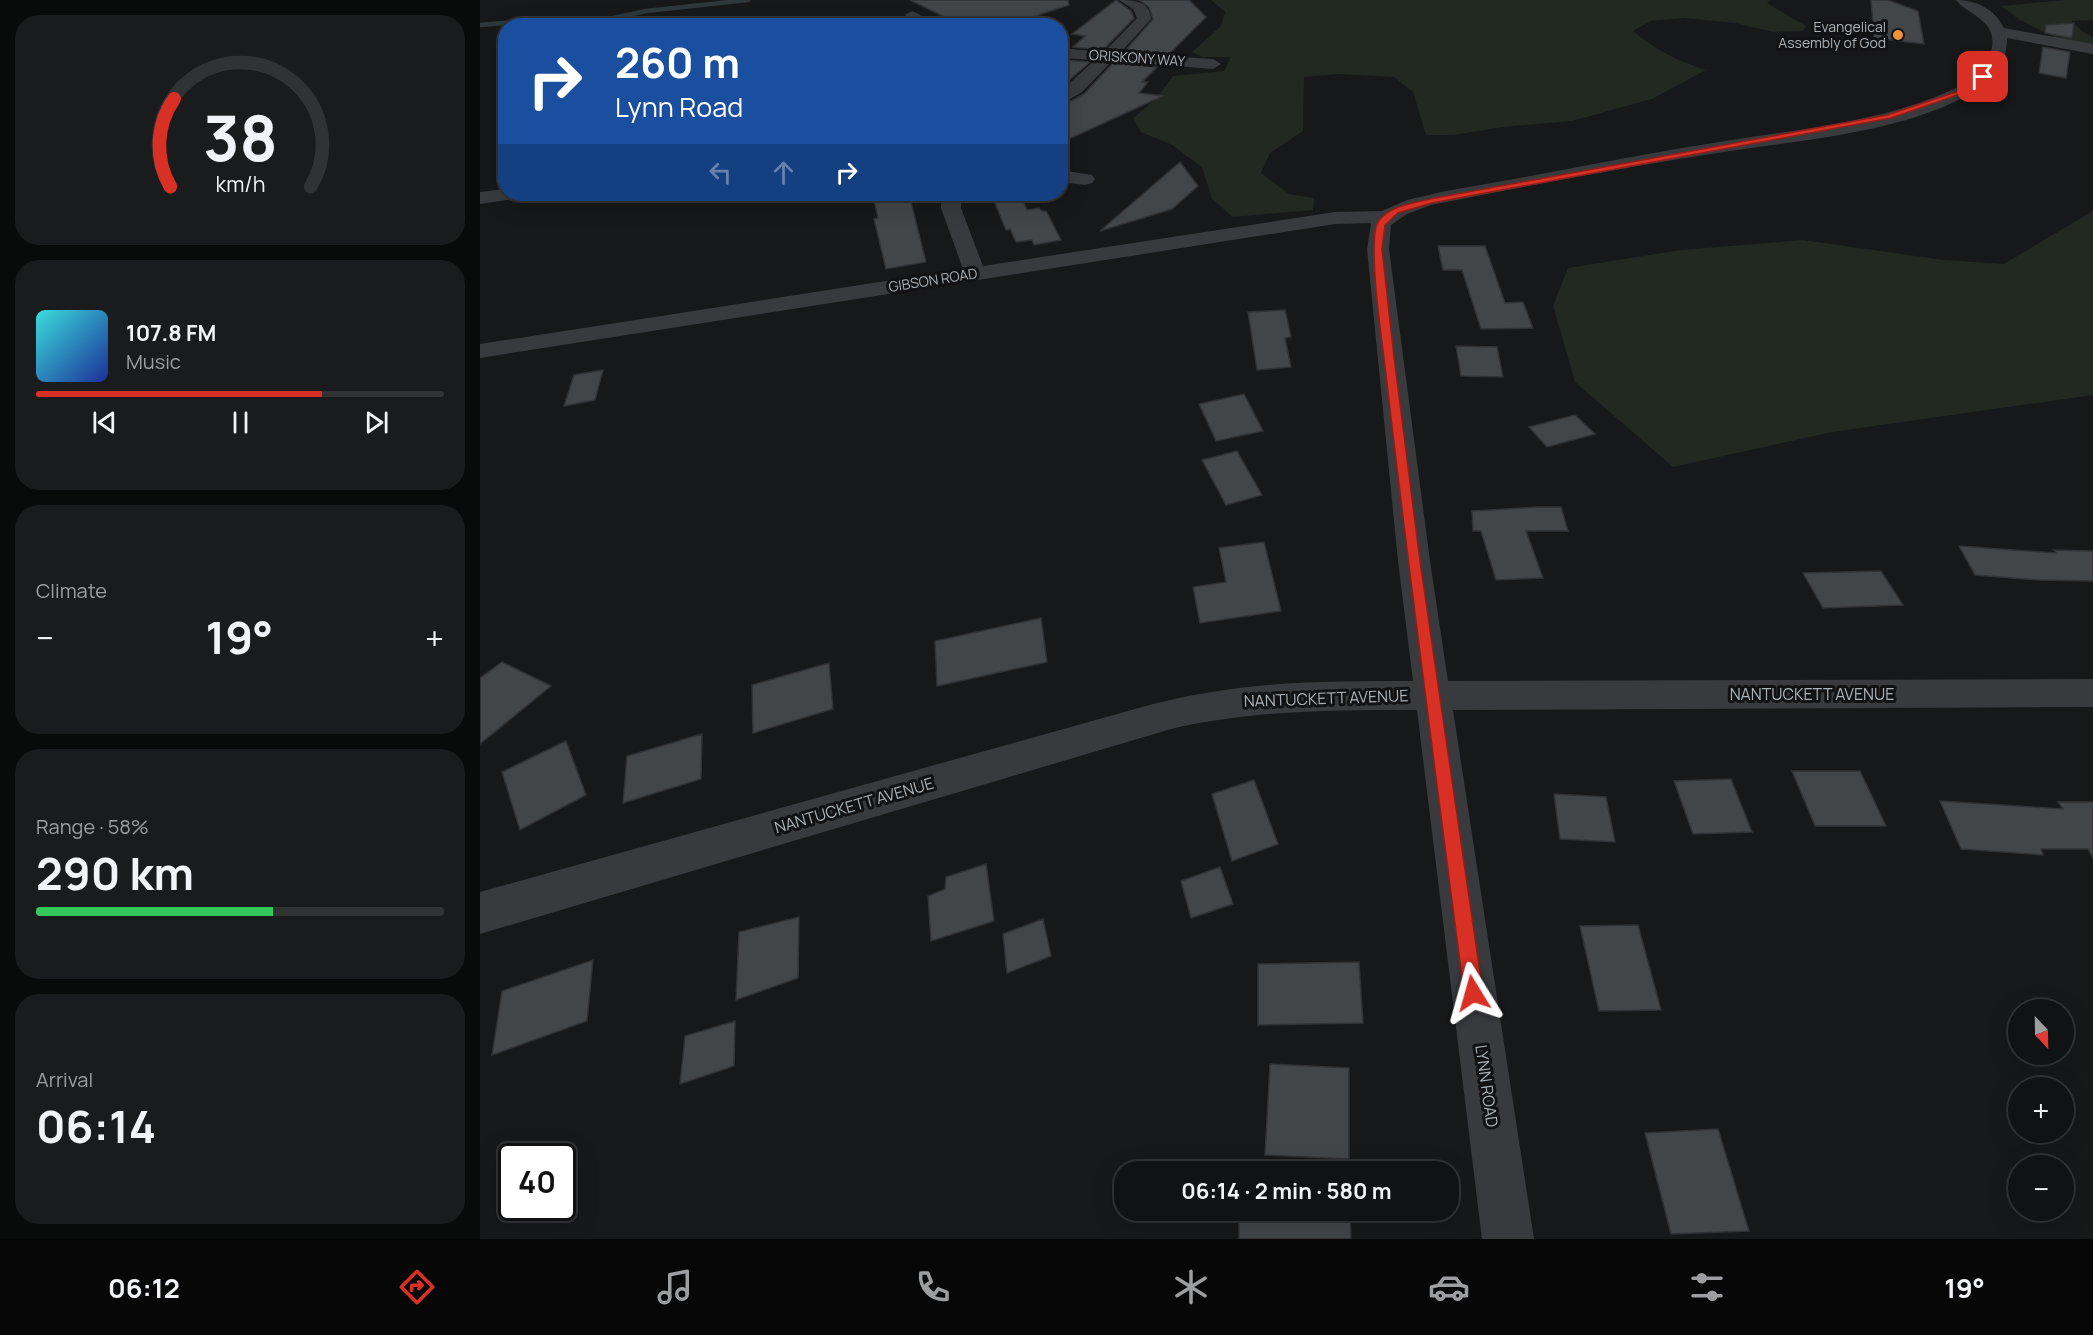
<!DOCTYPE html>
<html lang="en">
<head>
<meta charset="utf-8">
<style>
  :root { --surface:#111213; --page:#1a1b1c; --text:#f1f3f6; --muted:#9c9ea0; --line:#303233; --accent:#d93025 }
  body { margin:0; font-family:Manrope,sans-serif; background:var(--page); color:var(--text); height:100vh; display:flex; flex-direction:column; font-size:22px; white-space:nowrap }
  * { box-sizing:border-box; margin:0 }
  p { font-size:20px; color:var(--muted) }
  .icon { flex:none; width:33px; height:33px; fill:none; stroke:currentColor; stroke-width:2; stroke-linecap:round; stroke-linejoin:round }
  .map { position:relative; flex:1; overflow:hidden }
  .panel { display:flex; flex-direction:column; gap:15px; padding:15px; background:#090a0a; width:480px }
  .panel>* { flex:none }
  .hud { position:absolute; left:18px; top:18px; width:570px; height:183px; border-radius:24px; box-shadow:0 6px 24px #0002,0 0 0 2px var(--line); background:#1a4fa0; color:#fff; overflow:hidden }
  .needle { width:39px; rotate:158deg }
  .fabs { position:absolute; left:1528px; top:999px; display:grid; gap:12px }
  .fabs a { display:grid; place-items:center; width:66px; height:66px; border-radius:50%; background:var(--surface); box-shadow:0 6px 24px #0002,0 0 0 2px var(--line); font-size:30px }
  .speed { position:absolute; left:18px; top:1143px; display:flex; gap:12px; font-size:30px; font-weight:700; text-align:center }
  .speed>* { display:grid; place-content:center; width:78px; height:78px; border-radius:50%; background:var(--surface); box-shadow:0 6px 24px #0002,0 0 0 2px var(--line); line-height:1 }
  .speed .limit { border:3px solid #111; border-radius:9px; background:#fff; color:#111 }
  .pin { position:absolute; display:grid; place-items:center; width:51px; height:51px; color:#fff; margin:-26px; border-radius:12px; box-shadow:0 3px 9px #0006 }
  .me { position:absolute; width:66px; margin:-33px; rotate:352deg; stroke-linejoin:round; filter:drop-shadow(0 0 4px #0008) }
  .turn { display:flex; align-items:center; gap:21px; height:126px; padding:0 18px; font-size:27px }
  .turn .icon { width:78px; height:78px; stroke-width:2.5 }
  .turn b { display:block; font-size:42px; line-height:51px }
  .lanes { display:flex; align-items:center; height:57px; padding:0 18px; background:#0003; justify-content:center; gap:30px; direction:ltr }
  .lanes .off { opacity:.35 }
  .big { font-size:45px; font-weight:700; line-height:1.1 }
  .panel .tile { flex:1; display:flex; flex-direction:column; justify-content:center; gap:9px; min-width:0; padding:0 21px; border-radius:24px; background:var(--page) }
  .panel .dial { align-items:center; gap:0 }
  .dial svg { height:156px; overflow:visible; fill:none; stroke:var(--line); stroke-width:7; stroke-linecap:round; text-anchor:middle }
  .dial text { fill:var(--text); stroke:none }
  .song { display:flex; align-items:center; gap:18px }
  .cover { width:72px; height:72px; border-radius:9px; background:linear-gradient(135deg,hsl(180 70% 55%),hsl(230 70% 35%)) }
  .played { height:6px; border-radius:3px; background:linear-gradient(90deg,var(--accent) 70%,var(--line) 70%) }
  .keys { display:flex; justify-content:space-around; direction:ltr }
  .heat { display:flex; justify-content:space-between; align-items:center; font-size:33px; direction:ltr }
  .charge { height:9px; border-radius:4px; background:linear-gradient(90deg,#34c759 58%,var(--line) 0) }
  .trip { position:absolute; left:634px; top:1161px; width:345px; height:60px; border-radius:24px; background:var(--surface); box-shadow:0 6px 24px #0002,0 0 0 2px var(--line); font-weight:700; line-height:60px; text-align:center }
  .dock { display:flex; height:96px; justify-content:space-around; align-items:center; background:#070708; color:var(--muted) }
  .dock .icon { width:42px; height:42px }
  .dock .selected { color:var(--accent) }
  .dock b { font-size:27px; color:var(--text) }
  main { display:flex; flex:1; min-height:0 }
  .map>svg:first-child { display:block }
  .green { fill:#212921 }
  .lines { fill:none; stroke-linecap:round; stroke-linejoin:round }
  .stream { stroke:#2d393d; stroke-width:4.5 }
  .building { fill:#434649; stroke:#313235; stroke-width:1.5 }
  .minor { fill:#383a3e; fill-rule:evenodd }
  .route { fill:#d93025; stroke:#8d1f18; stroke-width:1.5 }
  .poi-dot { fill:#f09238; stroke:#121214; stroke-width:2 }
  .labels { text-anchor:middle; stroke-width:6; stroke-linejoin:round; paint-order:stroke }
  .far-poi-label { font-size:14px; fill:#a9b1b9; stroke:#121214; text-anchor:end }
  .far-street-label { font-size:14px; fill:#a9b1b9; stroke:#121214 }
  .street-label { font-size:16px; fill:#a9b1b9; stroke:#121214 }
</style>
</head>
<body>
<main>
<section class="panel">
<div class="tile dial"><svg viewBox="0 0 100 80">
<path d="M14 69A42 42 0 1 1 86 69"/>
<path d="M14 69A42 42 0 0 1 16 24" stroke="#d93025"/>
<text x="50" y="56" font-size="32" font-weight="700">38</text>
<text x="50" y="72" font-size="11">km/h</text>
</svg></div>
<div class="tile">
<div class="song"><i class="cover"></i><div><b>107.8 FM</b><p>Music</p></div></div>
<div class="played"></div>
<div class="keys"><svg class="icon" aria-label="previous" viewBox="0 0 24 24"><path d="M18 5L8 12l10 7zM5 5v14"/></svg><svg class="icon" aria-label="pause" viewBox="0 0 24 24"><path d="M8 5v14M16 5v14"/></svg><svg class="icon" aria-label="next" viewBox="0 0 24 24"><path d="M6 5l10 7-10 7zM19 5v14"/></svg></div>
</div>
<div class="tile"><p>Climate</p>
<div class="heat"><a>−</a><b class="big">19°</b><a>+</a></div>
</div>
<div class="tile"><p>Range · 58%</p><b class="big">290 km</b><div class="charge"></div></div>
<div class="tile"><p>Arrival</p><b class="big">06:14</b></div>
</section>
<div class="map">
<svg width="1613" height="1239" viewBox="0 0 1613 1239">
  <rect width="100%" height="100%" fill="#171819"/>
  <path class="green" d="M731,0H1291L1287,3L1326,26L1323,31L1293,32L1255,23L1204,18L1171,21L1153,31C1175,50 1198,61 1226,70L1172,99L1092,121L1022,127L974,135H946L933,92L914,77L858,74L824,77L823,131L790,153L781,173L809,194L834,198L833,210L753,217L732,199L722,167L692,145L661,132L653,118L676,99L693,76L744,71L751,57H722L712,52L741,26L745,12Z
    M1585,0H1613V20L1591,21L1606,34L1613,37V46L1576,38L1540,20L1521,6Z
    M1613,211V395L1352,432L1193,467L1095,382L1073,306L1088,268L1201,250L1323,240L1464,260L1524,264Z"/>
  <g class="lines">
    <path class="stream" d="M0,25L37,22L66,26
      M96,26L166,11L268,0"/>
  </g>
  <path class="building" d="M430,0H588L589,5L525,26H483Z
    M636,0L651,11L654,18L623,50L593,47L605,36L592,34Z
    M659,0H709L726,17L689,54L645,51L673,19L669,7Z
    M1391,0H1408L1438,11L1444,44L1394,38Z
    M1594,23L1592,38L1565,33L1566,25Z
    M1563,47L1590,52L1586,78L1559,73Z
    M580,60L610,62L580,88Z
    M633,63L677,67L662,82H668L659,93L683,96L580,143V107L604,94Z
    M700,162L718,186L692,209L620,231Z
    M429,194L446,262L406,269L394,219L398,218L394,200Z
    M540,194L547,210L559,208L562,211H566L581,240L554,245L552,240L536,242L530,229L526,230L513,198Z
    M958,246H1005L1025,303L1043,302L1053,328L1001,329L982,270H963Z
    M805,310L811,337L805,338L811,367L777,370L768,312Z
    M976,346L1017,347L1023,377L981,376Z
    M123,370L115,400L84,406L94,375Z
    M764,394L783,431L736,441L719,404Z
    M1095,415L1115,434L1067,447L1049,427Z
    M757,451L782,495L746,505L722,460Z
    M1058,507H1081L1088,531H1046L1063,578L1016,580L1001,531H993L992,511Z
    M784,542L801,611L720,623L713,587L746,582L739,548Z
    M1479,546L1576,553L1574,550L1613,551V581L1558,580L1495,575Z
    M1401,571L1423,605L1343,608L1323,573Z
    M561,618L567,662L457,686L455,641Z
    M22,662L71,686L0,744V678Z
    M349,663L353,709L273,733L272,685Z
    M222,734L221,779L143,803L147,756Z
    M86,741L106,795L40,830L22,772Z
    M1312,771H1380L1406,826H1335Z
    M1251,779L1272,832L1213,834L1194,781Z
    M774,780L798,844L752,861L732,794Z
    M1074,794L1126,797L1135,842L1080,839Z
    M1460,801L1583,809L1578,802H1613V858L1608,849H1561L1563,855L1481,849Z
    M506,864L514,921L451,941L448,896L465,889L466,877Z
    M740,867L753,904L711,918L701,881Z
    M319,917L318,978L256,1000L259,932Z
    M563,919L571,956L527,973L523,934Z
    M1158,925L1181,1010L1119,1011L1100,926Z
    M113,960L107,1021L12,1055L22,991Z
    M879,962L883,1023L778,1025V964Z
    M255,1021L254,1066L200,1084L205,1036Z
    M790,1064L869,1068V1159L785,1155Z
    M1238,1129L1269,1231L1191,1234L1165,1133Z
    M870,1213L871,1239H759V1216Z"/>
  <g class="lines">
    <path class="minor" d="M639,0C654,0 670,1 671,19L640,53L733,59L741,64L733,69L632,61L602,92L580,105V92L615,60L580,58V48L624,52L657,18L653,9Z
      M1476,0C1497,0 1514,9 1524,28L1613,44V54L1527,38C1528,61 1512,81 1493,92C1422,134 1317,140 1237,153C1142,168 1046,186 951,205L927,214L911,225L909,249L950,561L968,681L1613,679V707L973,710L1054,1239H1002L937,710C852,710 774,710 691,729L0,934V892L673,704C763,681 841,681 933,681L918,561L887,249L891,223L855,224L0,358V344L483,269L461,208V194H481V208L503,266L855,212L902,211L927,200L966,191C1057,176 1148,156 1239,142C1318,129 1400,123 1474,89C1492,81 1508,67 1512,47C1516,19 1490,17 1476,0Z
      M432,11L457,23L459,26H440L425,15Z
      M580,170L612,175L615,179L612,183L605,185L580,182Z
      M26,189V194H42L39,198L0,204V192Z"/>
  </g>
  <path class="route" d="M1503,75L1506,78L1483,93L1411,118L952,203L918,213L905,225L902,249L914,357L940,561L1003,993L1000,999L993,1002L987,999L984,993C957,784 929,575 905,366C902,341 887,240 898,222C908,206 933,203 950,199L1407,115L1479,91Z"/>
  <circle class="poi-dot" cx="1418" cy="35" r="6"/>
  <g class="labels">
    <g class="far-poi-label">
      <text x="1406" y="32">Evangelical<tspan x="1406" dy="16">Assembly of God</tspan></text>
    </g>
    <g class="far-street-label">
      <text transform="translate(657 58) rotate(4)" y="5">ORISKONY WAY</text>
      <text transform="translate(453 280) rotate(-9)" y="5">GIBSON ROAD</text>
    </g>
    <g class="street-label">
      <text x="1332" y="700">NANTUCKETT AVENUE</text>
      <text transform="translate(846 698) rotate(-2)" y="6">NANTUCKETT AVENUE</text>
      <text transform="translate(374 805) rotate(-16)" y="6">NANTUCKETT AVENUE</text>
      <text transform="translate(1007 1086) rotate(82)" y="6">LYNN ROAD</text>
    </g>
  </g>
</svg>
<div class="fabs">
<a><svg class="needle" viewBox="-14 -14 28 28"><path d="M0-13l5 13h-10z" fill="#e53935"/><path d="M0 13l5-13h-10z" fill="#9c9ea0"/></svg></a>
<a>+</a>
<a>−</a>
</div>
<div class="speed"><div class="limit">40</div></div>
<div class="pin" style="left:1503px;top:77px;background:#d93025"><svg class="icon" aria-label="arrive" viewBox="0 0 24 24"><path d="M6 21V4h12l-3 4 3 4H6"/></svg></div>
<svg class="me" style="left:993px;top:993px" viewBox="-20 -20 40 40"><path d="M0-17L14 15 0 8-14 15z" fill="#d93025" stroke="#fff" stroke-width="4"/></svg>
<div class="trip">06:14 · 2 min · 580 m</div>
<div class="hud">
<div class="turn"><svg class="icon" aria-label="right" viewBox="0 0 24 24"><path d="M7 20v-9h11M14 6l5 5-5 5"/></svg><div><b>260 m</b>Lynn Road</div></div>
<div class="lanes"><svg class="icon off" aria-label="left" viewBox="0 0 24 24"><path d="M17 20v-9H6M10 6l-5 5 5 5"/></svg><svg class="icon off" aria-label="ahead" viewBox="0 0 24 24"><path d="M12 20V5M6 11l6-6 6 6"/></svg><svg class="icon" aria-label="right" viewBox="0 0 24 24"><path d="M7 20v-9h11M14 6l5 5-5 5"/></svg></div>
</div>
</div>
</main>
<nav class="dock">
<b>06:12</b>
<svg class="icon selected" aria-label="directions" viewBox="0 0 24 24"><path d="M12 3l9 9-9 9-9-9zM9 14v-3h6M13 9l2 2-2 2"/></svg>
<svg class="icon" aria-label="music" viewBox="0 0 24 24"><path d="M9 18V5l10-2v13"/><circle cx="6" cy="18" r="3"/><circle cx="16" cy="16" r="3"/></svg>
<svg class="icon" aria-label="phone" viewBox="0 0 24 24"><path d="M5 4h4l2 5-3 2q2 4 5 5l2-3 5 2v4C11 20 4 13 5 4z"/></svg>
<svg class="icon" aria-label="climate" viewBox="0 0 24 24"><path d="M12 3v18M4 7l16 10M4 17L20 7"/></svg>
<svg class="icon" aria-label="car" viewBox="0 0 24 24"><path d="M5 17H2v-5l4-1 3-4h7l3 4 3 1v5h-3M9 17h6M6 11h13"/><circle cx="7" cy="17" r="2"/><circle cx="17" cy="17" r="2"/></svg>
<svg class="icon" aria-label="filters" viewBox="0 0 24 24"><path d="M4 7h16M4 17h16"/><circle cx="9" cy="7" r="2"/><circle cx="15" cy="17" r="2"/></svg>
<b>19°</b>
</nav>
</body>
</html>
